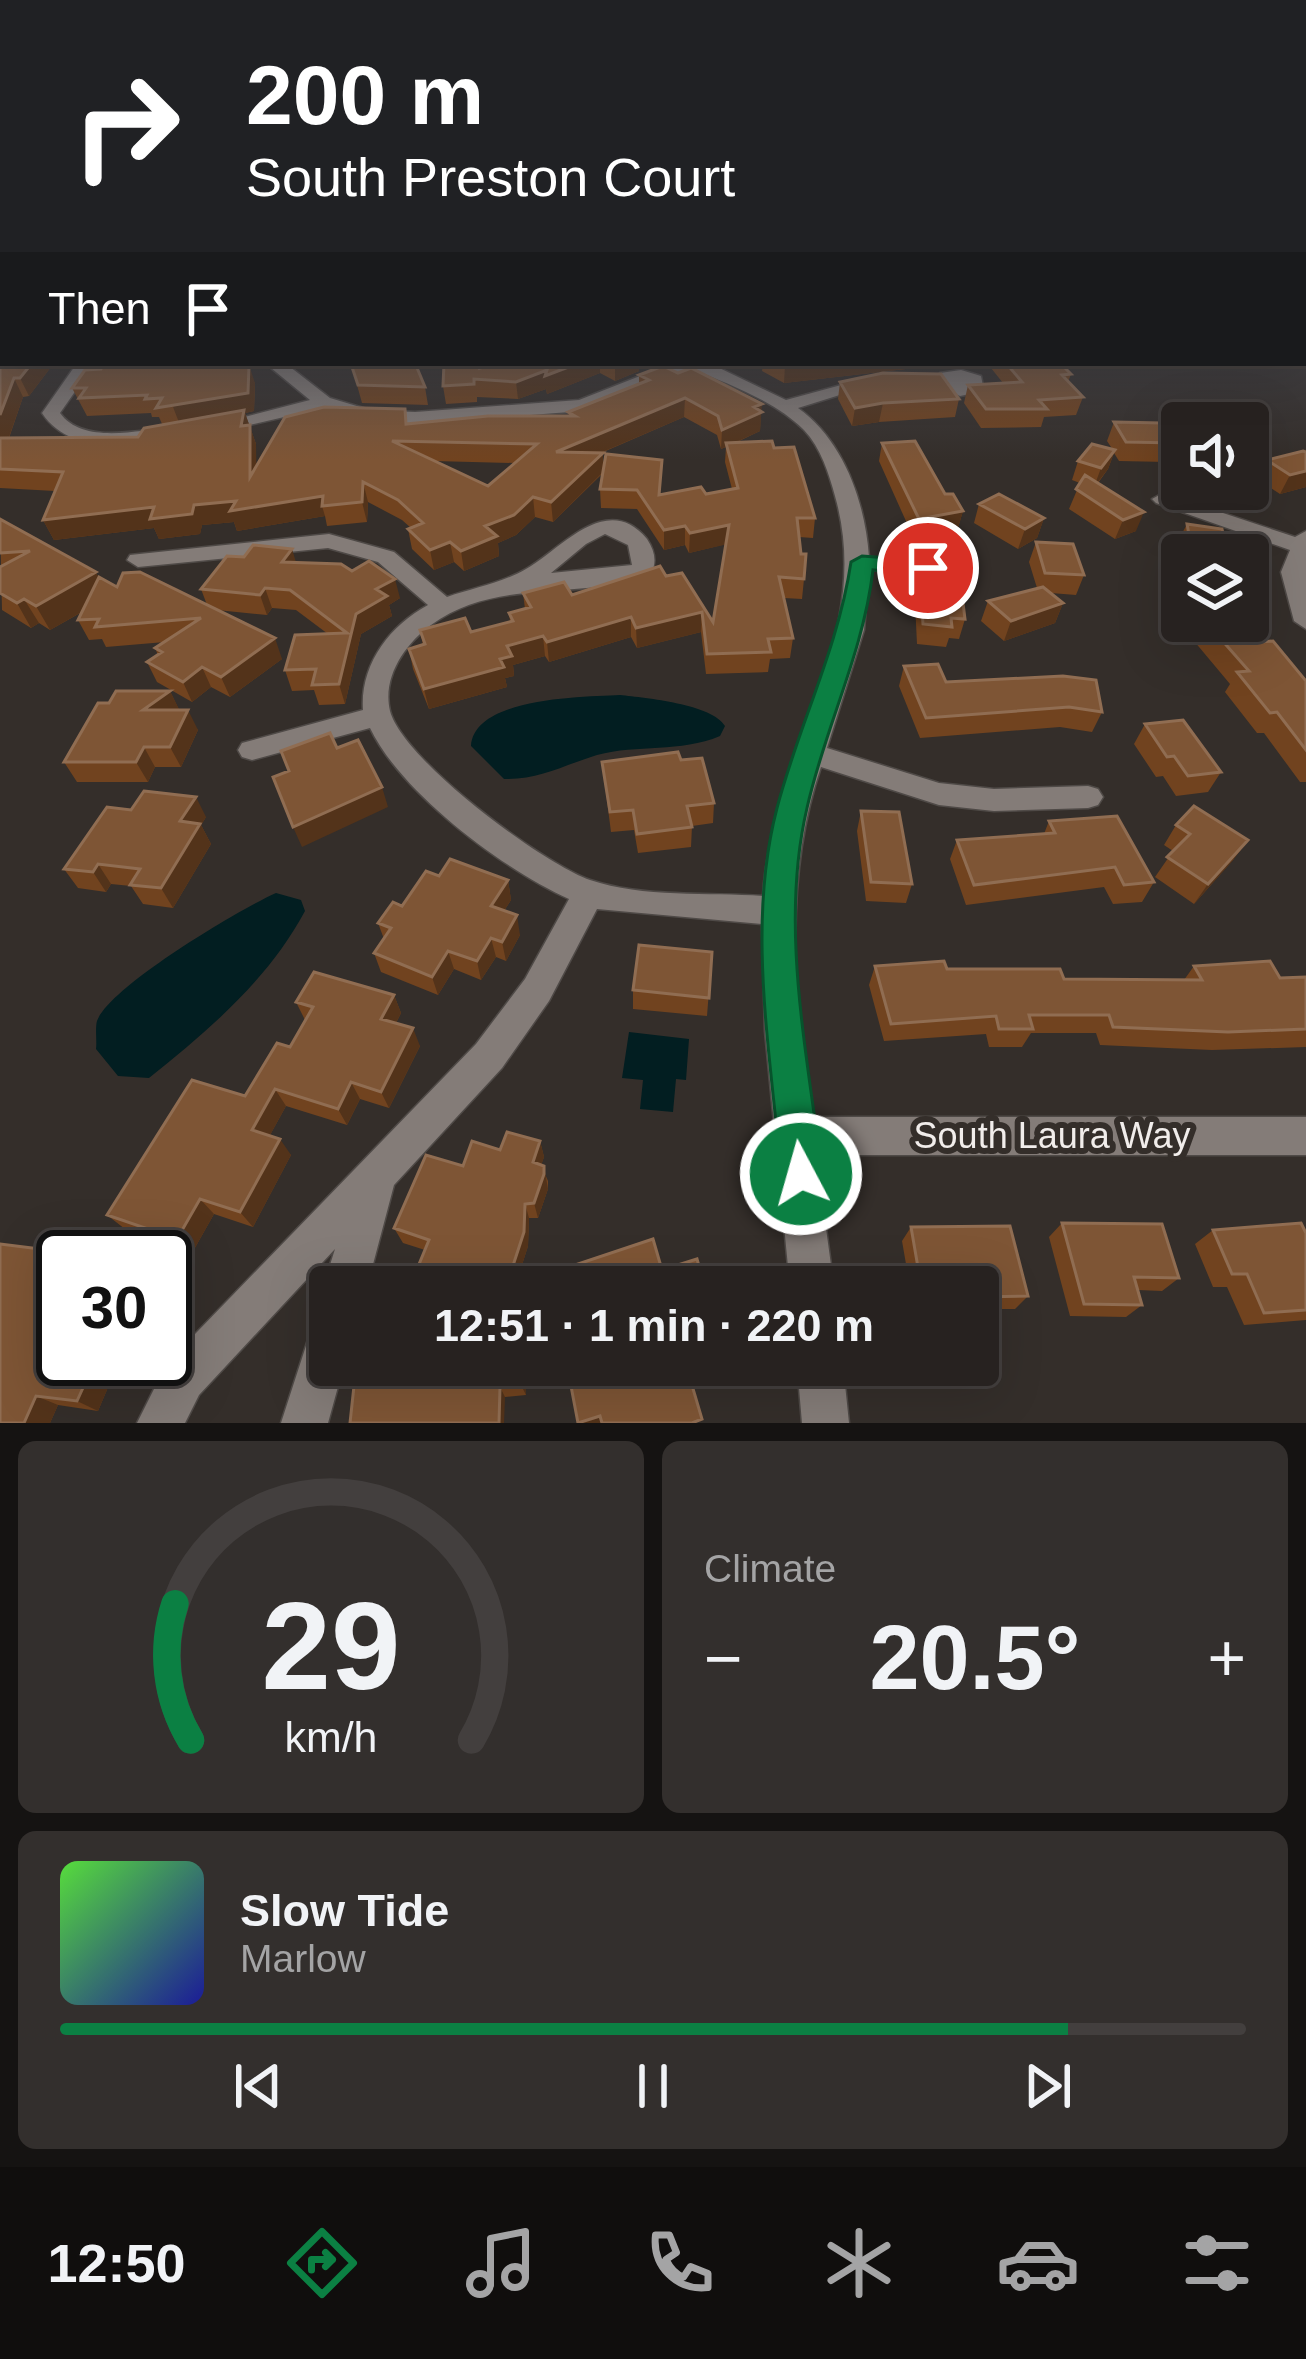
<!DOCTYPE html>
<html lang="en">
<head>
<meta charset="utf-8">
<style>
  :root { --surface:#272220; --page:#332f2d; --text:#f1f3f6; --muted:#a4a4a5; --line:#433f3e; --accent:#0b8043 }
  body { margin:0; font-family:Helvetica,sans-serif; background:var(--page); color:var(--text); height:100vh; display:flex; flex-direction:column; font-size:45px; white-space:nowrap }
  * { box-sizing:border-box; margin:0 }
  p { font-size:39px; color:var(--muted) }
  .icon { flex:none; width:66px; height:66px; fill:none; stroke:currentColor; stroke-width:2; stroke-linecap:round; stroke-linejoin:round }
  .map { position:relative; height:1423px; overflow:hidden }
  .panel { display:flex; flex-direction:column; gap:18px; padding:18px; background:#151312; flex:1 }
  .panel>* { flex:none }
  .hud { position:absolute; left:0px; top:0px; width:1308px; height:366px; box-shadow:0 12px 48px #0002,0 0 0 3px var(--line); background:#202124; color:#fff; overflow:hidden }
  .fabs { position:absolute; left:1161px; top:402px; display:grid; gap:24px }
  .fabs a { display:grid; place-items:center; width:108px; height:108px; border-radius:12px; background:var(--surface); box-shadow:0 12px 48px #0002,0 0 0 3px var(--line); font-size:60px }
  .speed { position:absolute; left:36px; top:1230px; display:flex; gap:24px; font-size:60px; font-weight:700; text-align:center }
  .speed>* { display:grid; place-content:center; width:156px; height:156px; border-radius:50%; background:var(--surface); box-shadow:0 12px 48px #0002,0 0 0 3px var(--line); line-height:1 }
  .speed .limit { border:6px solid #111; border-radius:18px; background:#fff; color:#111 }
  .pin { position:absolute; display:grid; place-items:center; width:102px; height:102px; color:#fff; margin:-51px; border:6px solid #fff; border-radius:50%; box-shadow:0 3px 12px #0007 }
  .me { position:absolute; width:132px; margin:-66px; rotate:354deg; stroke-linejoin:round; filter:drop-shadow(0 0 9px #0008) }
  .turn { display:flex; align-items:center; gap:42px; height:252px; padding:0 48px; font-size:54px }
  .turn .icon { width:156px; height:156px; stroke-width:2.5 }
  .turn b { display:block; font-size:84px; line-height:102px }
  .then { display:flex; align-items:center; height:114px; padding:0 48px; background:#0003; gap:24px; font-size:45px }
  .big { font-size:90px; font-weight:700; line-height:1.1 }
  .panel .tile { flex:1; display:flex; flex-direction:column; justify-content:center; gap:18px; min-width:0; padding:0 42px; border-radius:18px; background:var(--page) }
  .panel .dial { align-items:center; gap:0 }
  .dial svg { height:312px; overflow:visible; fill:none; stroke:var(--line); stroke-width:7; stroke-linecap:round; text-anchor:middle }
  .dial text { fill:var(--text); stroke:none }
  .song { display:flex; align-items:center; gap:36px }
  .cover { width:144px; height:144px; border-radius:18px; background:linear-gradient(135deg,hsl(110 70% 55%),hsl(240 70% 35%)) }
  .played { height:12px; border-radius:6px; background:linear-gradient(90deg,var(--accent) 85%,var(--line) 85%) }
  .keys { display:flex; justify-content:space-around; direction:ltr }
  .heat { display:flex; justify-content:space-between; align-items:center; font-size:66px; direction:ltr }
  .panel .tiles { flex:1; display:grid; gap:18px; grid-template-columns:1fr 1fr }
  .tile:last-child { grid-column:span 2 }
  .trip { position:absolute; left:309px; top:1266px; width:690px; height:120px; border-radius:12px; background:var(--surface); box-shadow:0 12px 48px #0002,0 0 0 3px var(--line); font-weight:700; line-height:120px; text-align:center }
  .tab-bar { display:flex; height:192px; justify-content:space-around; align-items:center; background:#100e0d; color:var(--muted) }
  .tab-bar .icon { width:84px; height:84px }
  .tab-bar .on { color:var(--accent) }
  .tab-bar b { font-size:54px; color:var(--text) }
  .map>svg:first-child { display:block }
  .water { fill:#021e21 }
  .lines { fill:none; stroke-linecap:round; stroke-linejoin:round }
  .minor-casing { stroke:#4f4a47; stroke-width:3 }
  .minor { fill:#847c78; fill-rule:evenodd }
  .wall { fill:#71431f; fill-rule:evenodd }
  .shaded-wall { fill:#53331a }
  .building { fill:#7e5535; stroke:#906d52; stroke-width:3; fill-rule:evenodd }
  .route { fill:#0b8043; stroke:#07532c; stroke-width:3 }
  .labels { text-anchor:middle; stroke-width:12; stroke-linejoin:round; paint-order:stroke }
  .near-street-label { font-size:36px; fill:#f1edeb; stroke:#342e2a }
</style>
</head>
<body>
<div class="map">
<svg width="1306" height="1423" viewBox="0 0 1306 1423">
  <rect width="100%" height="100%" fill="#342e2a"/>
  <path class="water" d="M620,695C646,698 712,704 725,726L720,736C680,753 638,744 597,755C564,765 539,780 504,779L471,746C474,697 583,697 620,695Z
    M276,893L301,900L305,911C268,980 209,1030 149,1078L118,1076L96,1049C97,1042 95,1028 97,1021C110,986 240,909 276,893Z
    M629,1032L689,1039L686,1080L676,1079L673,1112L640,1109L643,1080L622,1078Z"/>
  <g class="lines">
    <defs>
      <path id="minor" d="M77,363H95L60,413C83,445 139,430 172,427L182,433L179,437C134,446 70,456 42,413Z
        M265,363H285L330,398L370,410L415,412L579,400L673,363H709L786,400L878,375V383L798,408C844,441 865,502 869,557L961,563L973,570L961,577L869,570L864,630L827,748L939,783L994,789L1088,786L1098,789L1103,797L1098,805L1088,808L994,811L939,805L821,767C782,881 795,1000 811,1117H1306V1155H816L834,1287H790L765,1031L762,924L597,909L549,1001L502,1068L394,1185L367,1287H330V1302L323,1287L335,1249L199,1395L185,1423H137L167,1363L476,1044L525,979L569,899C504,870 401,793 370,728L252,760L242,757L238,750L242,743L363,710C360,665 389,626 428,605L378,562L328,548L138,567L127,560L130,555L329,534L394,552L447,597C473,588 502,583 526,569C560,550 607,490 647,539C655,551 657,562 651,574C580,602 498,576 431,625C405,644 382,677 390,711C403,760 542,863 590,880C643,898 708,892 763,896C771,757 876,639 835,496C829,474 821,448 804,430C774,400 729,385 691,368L582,411L415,424L368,422L323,408L210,434V426L310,400ZM605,534L628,545L632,565L551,573L586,544Z
        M961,370L981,376L984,391L960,396L933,383L940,373Z
        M1163,493L1295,537L1306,531V629L1294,621L1281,572L1290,550L1156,503L1152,499Z
        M330,1315V1365H344L328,1423H281L314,1321Z
        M797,1365H843L849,1423H802Z"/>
    </defs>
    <use href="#minor" class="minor-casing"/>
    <use href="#minor" class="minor"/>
  </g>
  <path class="wall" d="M0,260H3V280H0Z
    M0,340L3,363H54L29,396L23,397L9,438L138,437L162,424L159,417H152L151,413L87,416L72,388L101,369L104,363H237L255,383L254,411L245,413L256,444V466L408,424L569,416L568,412L639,385V375L761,411L760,431L735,443L774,448L815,518L813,538L799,537L804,579L802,599L784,598L793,638L790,658L770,659L768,672L706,674L701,632L637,648L631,637L549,662L545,656L513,665L514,676L505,678L507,687L429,709L413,669L409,649L423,645L420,630L471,632L510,621L509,613L525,609L523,593L572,595L666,576L713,622L726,544L689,553L685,545L664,550L637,509L601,508L600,489L603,473L553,522L535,517L516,535L498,543L499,556L464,571L454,562L434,570L412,549L408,529L411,528L402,520L368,502L367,522L327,526L325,516L237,531L234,522L202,525L200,534L159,539L154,528L54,540L43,520L55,491L0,488ZM684,417L717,435L721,449L726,447L725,462L732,489L706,494L661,495L603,471V453H601ZM434,461L515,463L488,486Z
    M496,363H639V371L615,381L600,373L547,394L546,389L518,399L477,397V402L446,404L443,386Z
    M763,363H923V367L784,383L762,371Z
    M987,363H1060L1071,374L1068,382L1083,397L1076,415L1044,417L1041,427L981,428L964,403L968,385L1003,383Z
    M352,367L425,387L428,405L362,403Z
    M840,382L959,399L955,417L879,422L852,426L838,399Z
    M1114,422L1175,443L1167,462L1119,461L1114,453L1108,469L1098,483L1136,531L1115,539L1069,509L1080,483L1072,480L1078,461L1113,450L1107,441Z
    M882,443L945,494L963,511L957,531L914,539L879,461Z
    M1306,449V487L1280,494L1257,479L1267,460L1305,452Z
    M979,504L1044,518L1037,538L1018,549L974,523Z
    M0,519L117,587L207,605L201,589L296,562L400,598L389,605L392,616L361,634L345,704L319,705L314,690L292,691L285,670L328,634L296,610L272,608L267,615L217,610L282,659L230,697L211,687L192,702L157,682L147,662L158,655L155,648L165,642L106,647L102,639L89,640L78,620L82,612L50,630L39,623L31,628L2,610Z
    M1187,524L1227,551L1225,555H1182L1181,565L1177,543Z
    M1036,542L1084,575L1076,595L1051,593L1063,603L1055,623L1004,641L981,621L988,601L1037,588L1029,562Z
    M1182,577V621H1243L1260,642L1306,681V782H1300L1264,733H1257L1225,692L1230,684L1158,598L1167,578Z
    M920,583L965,619L959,639L949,638L946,647L917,644L915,603Z
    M904,666L946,682L1102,712L1092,732L1060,727L920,738L899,686Z
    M170,691L179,710L198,730L181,767H155L148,782H77L64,762L109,703Z
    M1145,724L1221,772L1208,792L1176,796L1163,776L1156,777L1134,744Z
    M602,762L714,803L713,823L692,826L691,847L638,853L634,830L611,832Z
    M861,811L912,884L906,903L866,901L857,831Z
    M206,817L201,825L211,844L173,908L143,904L131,886L111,884L106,892L78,888L64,869Z
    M1049,821L1154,882L1142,902L1113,904L1104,887L966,905L950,859L957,840L1044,834Z
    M1176,825L1234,859L1194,904L1155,877L1173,851L1164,845Z
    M439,876L508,880L511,900L504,911L520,935L506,961L496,957L481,980L454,969L438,995L381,972L374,953L384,939L378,923Z
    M712,952L707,1016L633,1009V990Z
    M875,966L947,969L1064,979L1184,980L1194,966L1280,978L1306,977V1047L1212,1050L1100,1045L1096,1033H1031L1022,1047H989L986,1034L884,1041L869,985Z
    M394,995L401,1013L396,1023L420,1046L389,1108L360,1099L347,1125L286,1106L270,1135L291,1155L253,1227L214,1214L192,1253L125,1229L107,1215L245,1096L290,1047L305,1020L296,1002Z
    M540,1141L544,1157L541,1165L548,1181V1189L538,1218H529L528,1246L515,1287H423L415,1274L425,1250L403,1243L394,1228L463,1166L500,1150Z
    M1062,1223L1179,1278L1162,1291L1138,1290L1142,1305L1126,1317L1070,1316L1049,1237Z
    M911,1227L1028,1296L1015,1309H978V1287H910L902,1241Z
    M1213,1230L1306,1233V1320L1244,1325L1227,1287H1213L1195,1244Z
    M0,1244L98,1257H63V1359H120L98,1411L58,1405L50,1423H0Z
    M526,1365V1395L505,1397L406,1382Z"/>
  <path class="shaded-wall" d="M32,363H54L29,396L20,378Z
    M579,363H600V373L547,394L546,389L518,399L516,382L547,370Z
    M615,363H639V371L615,381Z
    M803,363H923V367L784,383L785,365Z
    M249,365L255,383L254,411L245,413L256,444L257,497L250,477L180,425L173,407Z
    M14,378L23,397L2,457L0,454V415Z
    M685,398L684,417L558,471L556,452Z
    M883,403L879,422L852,426L855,408Z
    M762,404L760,431L721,449L722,430Z
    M1115,450L1108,469L1094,487L1101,468Z
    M603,453V472L553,522L551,502Z
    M1306,471V487L1280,494L1290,475Z
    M363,482L368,502L367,522L362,502Z
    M323,496L322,506L325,516L237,531L234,522L202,525L200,534L159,539L154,528L54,540L43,520L154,507Z
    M533,497L535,517L516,535L498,543L499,556L464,571L461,551L485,526Z
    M963,511L957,531L914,539L919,519Z
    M1144,512L1136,531L1115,539L1123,520Z
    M1044,518L1037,538L1018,549L1025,529Z
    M729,525L728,544L689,553L690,533Z
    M685,526V545L664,550V530Z
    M450,542L454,562L434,570L430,550Z
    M292,549L298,569L282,562Z
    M96,572L108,597L50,630L36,606Z
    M395,579L400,598L389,605L392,616L361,634L345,704L339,684L356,614L376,589Z
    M265,588L272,608L267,615L260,595Z
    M24,599L39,623L31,628L17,603Z
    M1063,603L1055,623L1004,641L1011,621Z
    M702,612L701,632L637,648L636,628Z
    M631,617V637L549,662L547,642Z
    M543,636L545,656L513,665L514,676L505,678L507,687L429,709L424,689L500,659L507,646Z
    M275,638L282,659L230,697L221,677Z
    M202,667L211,687L192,702L183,682Z
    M170,691L180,711L143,710Z
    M188,710L198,730L181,767L170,747Z
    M144,747L155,767L148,782L136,762Z
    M382,787L388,807L302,847L293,827Z
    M196,797L206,817L201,825L211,844L173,908L161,888L180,821Z
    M1248,840L1234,859L1194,904L1208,884Z
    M98,864L111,884L106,892L93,872Z
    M508,880L511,900L495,925L491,906Z
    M517,915L520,935L506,961L502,942Z
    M491,938L496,957L481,980L477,961Z
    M448,951L454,969L438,995L432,977Z
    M394,995L401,1013L389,1037L381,1019Z
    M413,1028L420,1046L389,1108L381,1092Z
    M351,1082L360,1099L347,1125L338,1109Z
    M275,1089L286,1106L264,1146L252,1130Z
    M280,1139L291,1155L253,1227L240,1212Z
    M540,1141L544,1157L537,1178L533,1162Z
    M544,1166L548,1189L538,1218L534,1203Z
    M200,1199L214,1214L192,1253L177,1239Z
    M525,1204L529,1218L528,1246L515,1287H506Z
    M96,1359H120L98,1411L77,1401Z
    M522,1365H526V1395L521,1385Z
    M685,1365H706L684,1373Z
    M500,1387L505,1397L504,1423H499Z
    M36,1396L58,1405L50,1423H24Z
    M600,1416L602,1423H579Z"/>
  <path class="building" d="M3,337V363H32L20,378H14L0,415V340Z
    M104,363H227L224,367L249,365L248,393L156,408L162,398L145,399L147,395L79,398L86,388H72L85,370L101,369Z
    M388,363H415L425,387L358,385L352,367Z
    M444,363H481L480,368L496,363H579L545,376L547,370L516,382L474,379V384L443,386Z
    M1006,363H1060L1071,374L1062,375L1083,397L1039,400L1047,409H986L968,385L1022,382Z
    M663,366L678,373L691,368L762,404L754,407L762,412L722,430L718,416L685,398L556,452L603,453L551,502L533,497L514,515L485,526L497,536L461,551L450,542L430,550L408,529L423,523L398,500L363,482L362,502L322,506L323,496L230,511L236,501L194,505L192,514L150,519L154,507L43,520L63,472L0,469V438L138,437L144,428L244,410L241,426L250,425V477L285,417L324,407L405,409L406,424L488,416H575L568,412L649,380L639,375ZM392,441L537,444L488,486Z
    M883,373L941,374L959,399L883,403L855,408L840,382Z
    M1114,422L1161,423L1175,443L1126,442Z
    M772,441L774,448L794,447L815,518H797L801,554H806L804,579L779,577L793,638L768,639L771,652L707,654L702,612L636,628L631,617L547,642L543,636L507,646L512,656L500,659L504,667L424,689L409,649L425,644L420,630L465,618L471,632L513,621L509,613L531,607L523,593L564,582L572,595L660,566L666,576L682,573L713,622L729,525L690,533L685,526L664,530L637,490L600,489L606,454L662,460L659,495L701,487L706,494L738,488L726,443Z
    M915,441L945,494H953L963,511L919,519L882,443Z
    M1092,444L1115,450L1101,468L1078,461Z
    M1303,451L1306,452V471L1290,475L1267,460Z
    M1085,475L1144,512L1123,520L1076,489Z
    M999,494L1044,518L1025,529L979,504Z
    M0,519L96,572L36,606L24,599L17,603L0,593V567L30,551L0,553Z
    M1187,524L1222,529L1227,551L1191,546Z
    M1036,542L1073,544L1084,575L1045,573Z
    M253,545L292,549L282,562L341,564L352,571L369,561L395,579L376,589L387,596L356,614L339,684L312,685L316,669L285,670L295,635L347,633L290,590L265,588L260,595L201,589L227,556L244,557Z
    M140,572L275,638L221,677L202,667L183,682L147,662L162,652L155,648L201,618L95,627L99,619L78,620L99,577L117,587L123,573Z
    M1182,577V595L1167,578Z
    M920,583L961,587L965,619L951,618L952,627L923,624Z
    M1043,587L1063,603L1011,621L988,601Z
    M1205,621H1243L1260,642L1273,641L1306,681V750L1277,712L1270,713L1237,672L1249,671Z
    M938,664L946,682L1063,676L1096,680L1102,712L1069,707L926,718L904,666Z
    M116,691H170L143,710H188L170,747H144L136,762H64L98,703H109Z
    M1183,720L1221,772L1188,776L1174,756L1167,757L1145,724Z
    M330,733L337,748L358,740L382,787L293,827L273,777L289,771L281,751Z
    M678,752L681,760L702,758L714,803L687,806L692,827L637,834L633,810L610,812L602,762Z
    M144,791L196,797L180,821L200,824L161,888L130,885L140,869L98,864L93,872L64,869L107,807L131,810Z
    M1194,806L1248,840L1208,884L1167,857L1190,834L1176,825Z
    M861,811L899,812L912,884L871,882Z
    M1117,816L1154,882L1124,885L1115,867L974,885L957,840L1055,833L1049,821Z
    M450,859L508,880L491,906L517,915L502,942L491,938L477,961L448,951L432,977L374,953L391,928L378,923L393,902L402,906L426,871L439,876Z
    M639,945L712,952L709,998L633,990Z
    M944,961L947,969H1060L1064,979L1202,980L1194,966L1270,961L1280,978L1306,977V1029L1228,1032L1113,1027L1109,1015H1029L1033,1029H999L996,1016L891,1024L875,966Z
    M314,972L394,995L381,1019L413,1028L381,1092L351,1082L338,1109L275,1089L252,1130L280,1139L240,1212L200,1199L177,1239L107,1215L192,1080L245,1096L277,1043L290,1047L313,1007L296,1002Z
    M507,1132L540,1141L533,1162L544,1166V1174L534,1203L525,1204L524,1232L506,1287L484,1281L482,1287H454L415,1274L429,1240L394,1228L426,1155L463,1166L472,1141L500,1150Z
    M1062,1223L1162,1224L1179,1278L1134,1277L1142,1305L1084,1304Z
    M1301,1223L1306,1233V1310L1264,1313L1247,1274H1232L1213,1230Z
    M1010,1226L1028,1296L978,1297V1287H960L958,1279H920L911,1227Z
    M653,1239L662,1270L697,1259L705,1287H551L548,1274Z
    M0,1244L96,1256L63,1257V1359H96L77,1401L36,1396L24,1423H0Z
    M408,1365H522L521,1385L500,1387L499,1423H350L354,1386L406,1382Z
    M567,1365H686L702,1419L692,1423H602L600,1416L578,1423Z"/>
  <linearGradient id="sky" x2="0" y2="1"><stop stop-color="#1d1917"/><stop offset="0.57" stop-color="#4a4c55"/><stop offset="1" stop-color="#4a4c55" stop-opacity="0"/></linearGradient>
  <rect width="1306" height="460" fill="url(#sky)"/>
  <path class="route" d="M862,556L928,561L940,568L928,575L873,570C863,654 825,727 807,808C779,927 808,1055 822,1174L816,1188L801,1194L787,1188L781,1174C771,1054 746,926 777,808C799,724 838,649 851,562Z"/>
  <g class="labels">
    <g class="near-street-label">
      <text x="1052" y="1148">South Laura Way</text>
    </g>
  </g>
</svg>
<div class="fabs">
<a><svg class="icon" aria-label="sound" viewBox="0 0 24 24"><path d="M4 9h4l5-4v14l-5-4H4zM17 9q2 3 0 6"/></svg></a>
<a><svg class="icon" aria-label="layers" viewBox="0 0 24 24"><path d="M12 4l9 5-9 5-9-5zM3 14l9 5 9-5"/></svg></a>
</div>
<div class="speed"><div class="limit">30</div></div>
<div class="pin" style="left:928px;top:568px;background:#d93025"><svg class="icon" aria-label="arrive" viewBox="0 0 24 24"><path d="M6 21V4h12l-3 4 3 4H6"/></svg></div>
<svg class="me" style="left:801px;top:1174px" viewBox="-20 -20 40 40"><circle r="17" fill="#0b8043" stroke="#fff" stroke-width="3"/><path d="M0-11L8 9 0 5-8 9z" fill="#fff"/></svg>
<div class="trip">12:51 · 1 min · 220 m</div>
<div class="hud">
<div class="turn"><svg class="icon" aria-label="right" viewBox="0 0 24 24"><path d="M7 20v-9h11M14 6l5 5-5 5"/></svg><div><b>200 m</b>South Preston Court</div></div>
<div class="then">Then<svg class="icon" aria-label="arrive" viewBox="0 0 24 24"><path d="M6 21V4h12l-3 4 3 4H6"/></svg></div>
</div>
</div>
<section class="panel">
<div class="tiles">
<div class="tile dial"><svg viewBox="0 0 100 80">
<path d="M14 69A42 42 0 1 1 86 69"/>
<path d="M14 69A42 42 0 0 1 10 34" stroke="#0b8043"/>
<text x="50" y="56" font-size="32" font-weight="700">29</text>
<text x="50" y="72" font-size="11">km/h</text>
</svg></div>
<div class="tile"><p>Climate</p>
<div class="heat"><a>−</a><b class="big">20.5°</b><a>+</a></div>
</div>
<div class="tile">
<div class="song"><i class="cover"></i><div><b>Slow Tide</b><p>Marlow</p></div></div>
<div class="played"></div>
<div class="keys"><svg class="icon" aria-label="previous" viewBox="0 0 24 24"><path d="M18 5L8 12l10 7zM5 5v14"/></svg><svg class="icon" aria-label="pause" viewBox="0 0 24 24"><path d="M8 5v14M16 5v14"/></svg><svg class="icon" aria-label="next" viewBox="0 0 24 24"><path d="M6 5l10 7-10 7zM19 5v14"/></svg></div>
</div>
</div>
</section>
<nav class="tab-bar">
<b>12:50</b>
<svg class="icon on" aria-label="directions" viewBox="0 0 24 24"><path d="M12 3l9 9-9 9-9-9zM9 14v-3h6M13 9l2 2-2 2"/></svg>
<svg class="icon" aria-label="music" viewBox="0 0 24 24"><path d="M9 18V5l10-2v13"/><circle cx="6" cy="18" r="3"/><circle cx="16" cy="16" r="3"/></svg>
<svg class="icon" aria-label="phone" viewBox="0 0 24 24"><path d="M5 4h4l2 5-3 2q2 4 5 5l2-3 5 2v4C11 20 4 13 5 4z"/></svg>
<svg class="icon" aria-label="climate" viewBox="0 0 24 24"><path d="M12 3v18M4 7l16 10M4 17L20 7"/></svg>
<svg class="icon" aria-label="car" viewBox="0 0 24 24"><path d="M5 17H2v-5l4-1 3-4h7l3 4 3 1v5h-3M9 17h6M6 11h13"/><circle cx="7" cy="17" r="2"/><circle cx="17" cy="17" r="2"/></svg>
<svg class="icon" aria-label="filters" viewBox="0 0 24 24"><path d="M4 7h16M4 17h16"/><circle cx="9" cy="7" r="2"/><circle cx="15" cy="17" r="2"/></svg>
</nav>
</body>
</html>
